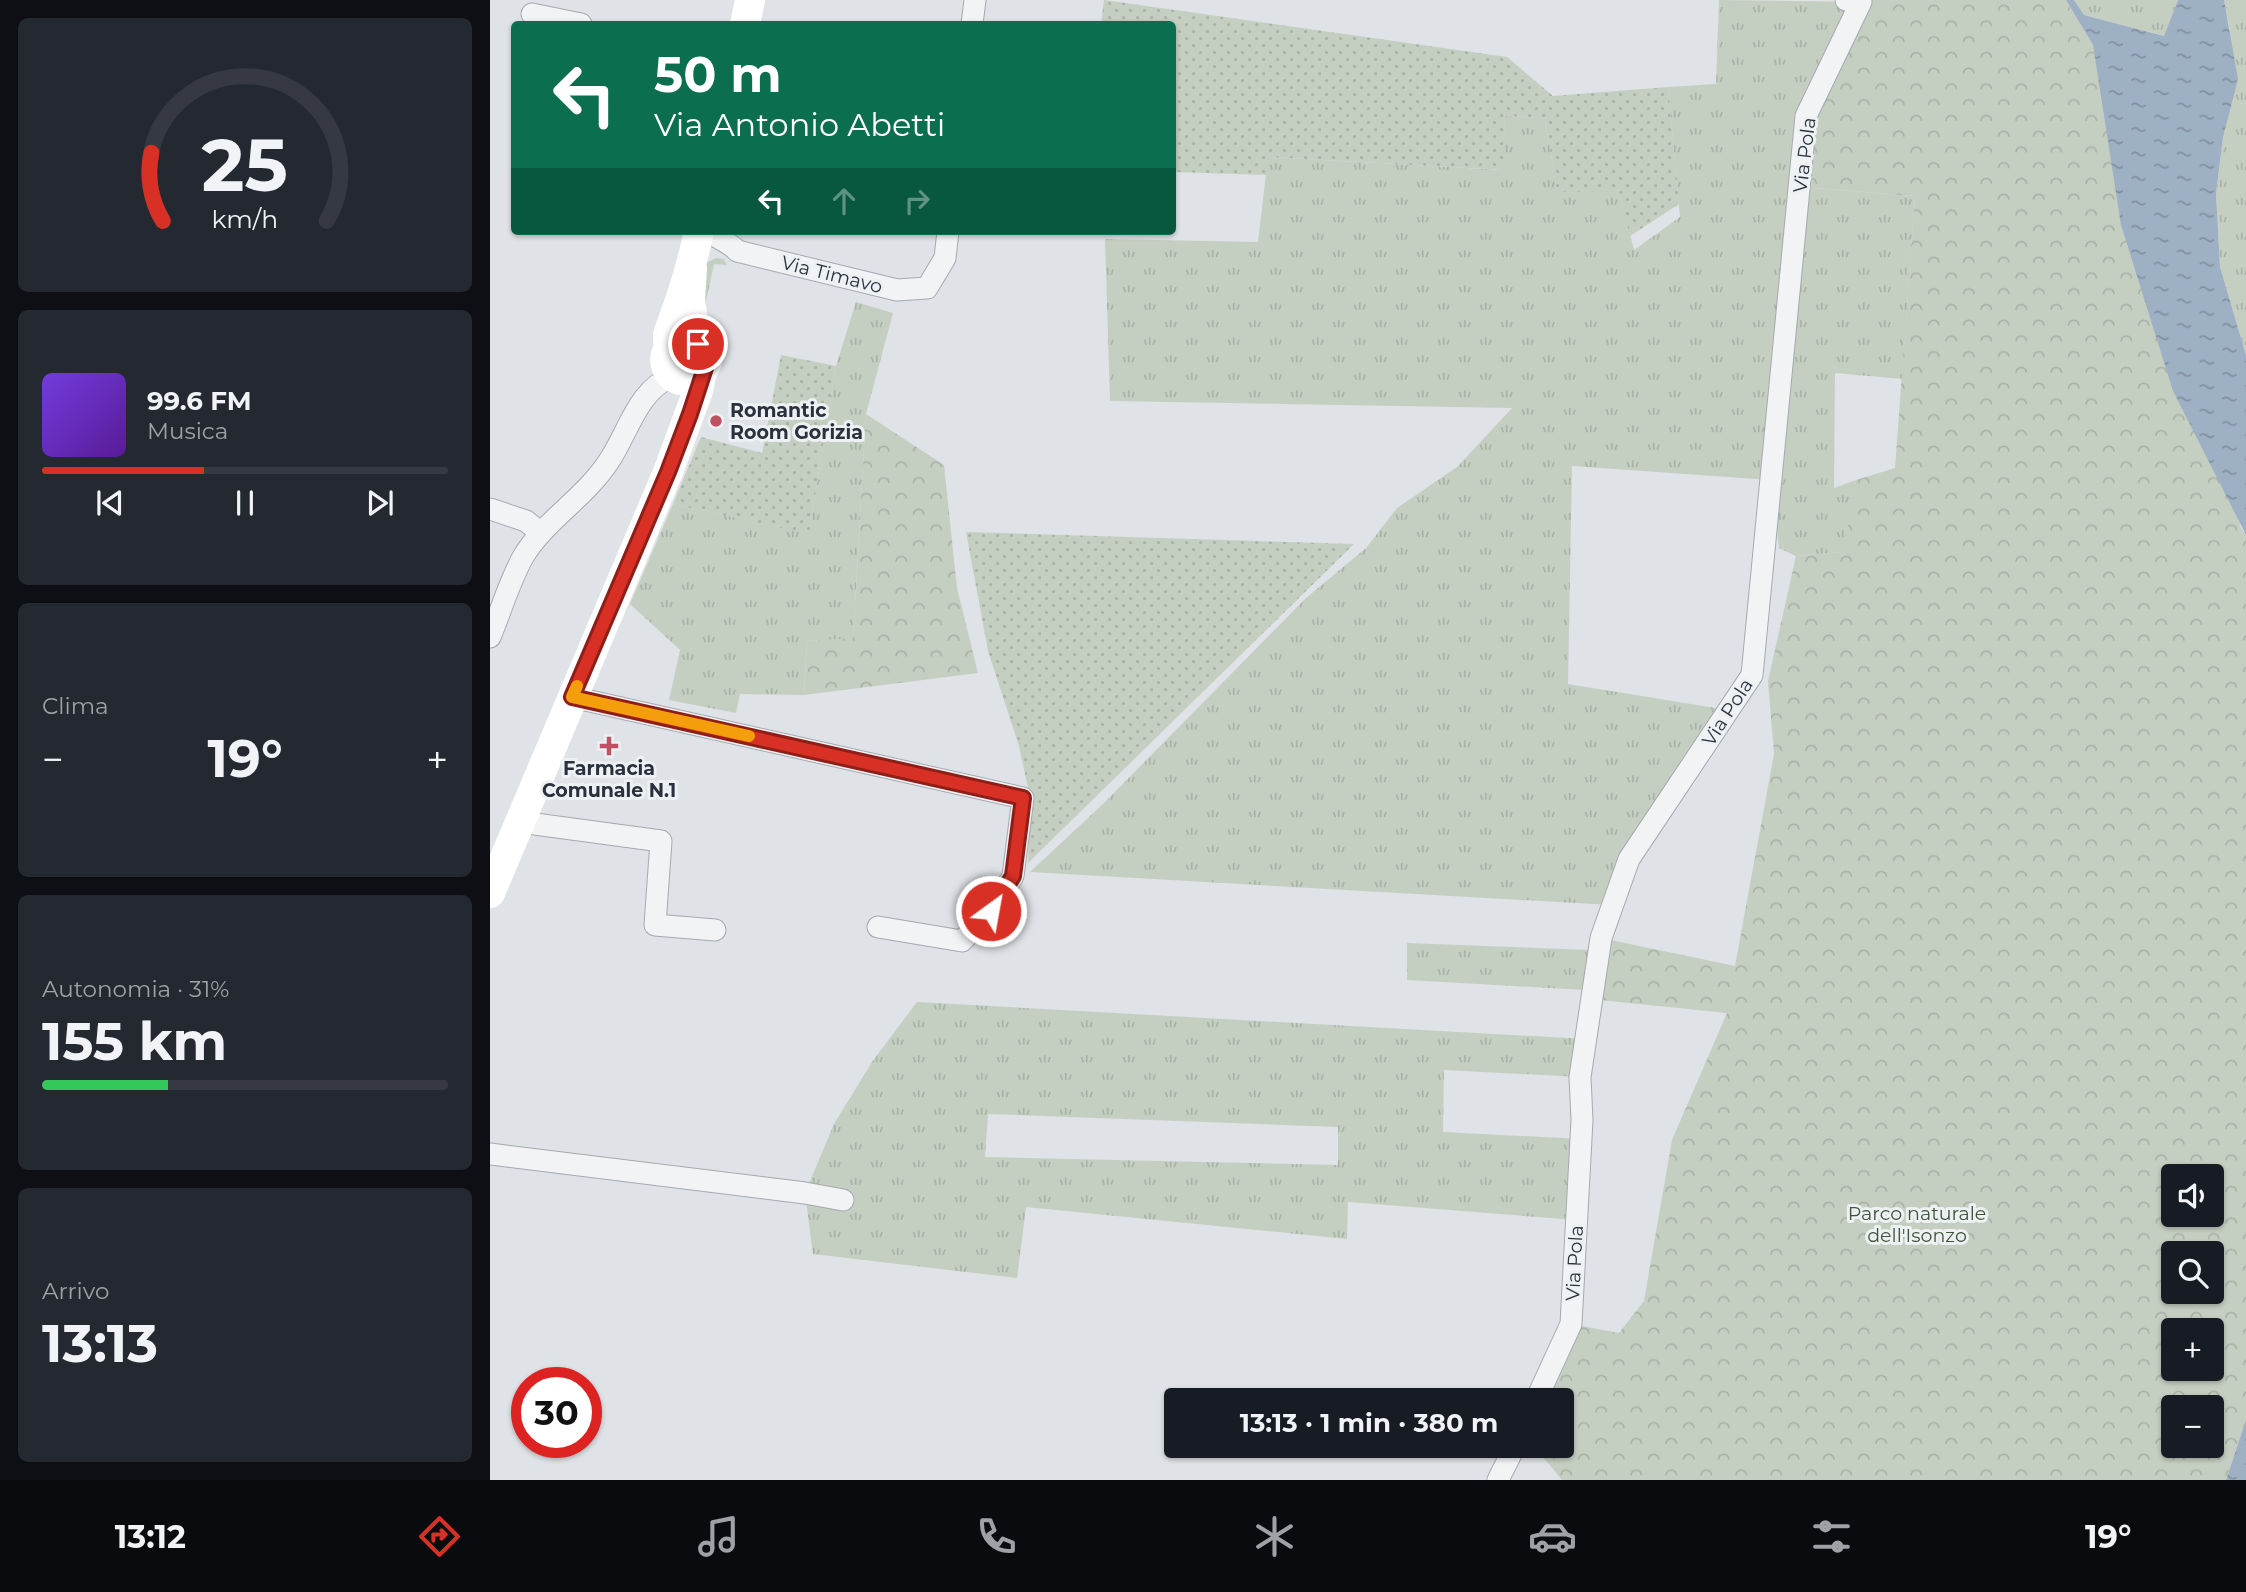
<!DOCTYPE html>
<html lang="it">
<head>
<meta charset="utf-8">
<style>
  :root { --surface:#171b24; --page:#242831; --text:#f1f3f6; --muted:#9ea1a6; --line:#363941; --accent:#d93025 }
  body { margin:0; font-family:Montserrat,sans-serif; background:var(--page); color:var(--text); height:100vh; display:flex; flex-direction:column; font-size:26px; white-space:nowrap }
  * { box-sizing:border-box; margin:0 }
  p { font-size:23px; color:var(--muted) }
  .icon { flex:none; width:38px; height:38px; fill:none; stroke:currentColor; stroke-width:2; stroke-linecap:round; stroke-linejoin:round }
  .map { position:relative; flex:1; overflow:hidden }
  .side { display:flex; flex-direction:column; gap:18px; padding:18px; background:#0d0f14; width:490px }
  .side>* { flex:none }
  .guide { position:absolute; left:21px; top:21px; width:665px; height:214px; border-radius:7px; box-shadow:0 2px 5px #0004; background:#0b6e4f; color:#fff; overflow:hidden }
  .buttons { position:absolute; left:1671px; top:1164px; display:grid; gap:14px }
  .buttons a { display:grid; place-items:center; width:63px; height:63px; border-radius:7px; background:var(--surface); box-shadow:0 2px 5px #0004; font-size:35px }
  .speed { position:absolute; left:21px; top:1367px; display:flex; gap:14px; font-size:35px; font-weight:700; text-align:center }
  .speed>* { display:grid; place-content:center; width:91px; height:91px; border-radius:50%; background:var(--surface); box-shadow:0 2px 5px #0004; line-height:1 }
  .speed .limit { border:10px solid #d22; background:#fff; color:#111 }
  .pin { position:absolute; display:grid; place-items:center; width:60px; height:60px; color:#fff; margin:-30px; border:4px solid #fff; border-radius:50%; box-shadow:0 2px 7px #0007 }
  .me { position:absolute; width:77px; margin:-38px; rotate:32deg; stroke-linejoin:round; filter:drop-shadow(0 0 5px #0008) }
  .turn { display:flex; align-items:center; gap:24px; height:147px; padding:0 28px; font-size:32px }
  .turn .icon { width:91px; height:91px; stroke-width:2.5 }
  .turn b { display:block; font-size:49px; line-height:60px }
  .lanes { display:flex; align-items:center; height:66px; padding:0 28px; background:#0003; justify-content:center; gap:35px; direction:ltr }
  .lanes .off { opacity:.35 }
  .big { font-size:52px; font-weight:700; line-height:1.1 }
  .side .widget { flex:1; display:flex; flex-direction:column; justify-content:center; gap:10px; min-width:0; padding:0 24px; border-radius:10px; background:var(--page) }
  .side .dial { align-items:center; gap:0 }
  .dial svg { height:182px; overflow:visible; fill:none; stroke:var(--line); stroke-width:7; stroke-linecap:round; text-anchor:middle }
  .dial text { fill:var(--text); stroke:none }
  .song { display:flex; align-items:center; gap:21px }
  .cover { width:84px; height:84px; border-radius:10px; background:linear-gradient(135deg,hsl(260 70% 55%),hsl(270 70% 35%)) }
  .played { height:7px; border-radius:4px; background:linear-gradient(90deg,var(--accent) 40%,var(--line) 40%) }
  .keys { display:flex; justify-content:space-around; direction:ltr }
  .heat { display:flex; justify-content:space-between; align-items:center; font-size:38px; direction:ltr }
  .charge { height:10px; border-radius:5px; background:linear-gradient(90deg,#34c759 31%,var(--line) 0) }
  .trip { position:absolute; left:674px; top:1388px; width:410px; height:70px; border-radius:7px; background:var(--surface); box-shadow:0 2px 5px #0004; font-weight:700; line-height:70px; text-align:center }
  .tabs { display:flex; height:112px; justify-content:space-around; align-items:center; background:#090b0e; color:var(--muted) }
  .tabs .icon { width:49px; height:49px }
  .tabs .current { color:var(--accent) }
  .tabs b { font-size:32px; color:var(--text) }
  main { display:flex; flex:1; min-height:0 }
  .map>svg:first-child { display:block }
  .grass { fill:url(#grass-tufts); fill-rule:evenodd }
  .forest { fill:url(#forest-crowns); fill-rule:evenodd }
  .garden { fill:url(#garden-dots) }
  .water { fill:url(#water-ripples) }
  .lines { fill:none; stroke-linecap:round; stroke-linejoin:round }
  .street-casing { stroke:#a5a9b0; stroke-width:23 }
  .street { stroke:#f1f3f5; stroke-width:21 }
  .secondary { stroke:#fff; stroke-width:30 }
  .route-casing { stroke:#8d1f18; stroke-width:18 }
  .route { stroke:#d93025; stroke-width:12 }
  .slow { stroke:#f59e0b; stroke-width:12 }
  .poi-dot { fill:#bf5163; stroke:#eef1f4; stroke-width:2.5 }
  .labels { text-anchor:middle; stroke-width:6; stroke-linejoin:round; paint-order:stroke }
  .street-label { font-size:19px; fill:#2a303c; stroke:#eef1f4 }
  .poi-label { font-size:19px; font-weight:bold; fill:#2a303c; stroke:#eef1f4; text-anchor:start }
  .park-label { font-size:19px; fill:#3e5638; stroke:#eef1f4 }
</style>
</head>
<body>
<main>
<section class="side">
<div class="widget dial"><svg viewBox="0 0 100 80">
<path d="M14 69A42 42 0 1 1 86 69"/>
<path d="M14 69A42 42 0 0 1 9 39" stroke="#d93025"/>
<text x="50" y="56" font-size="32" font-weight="700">25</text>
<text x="50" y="72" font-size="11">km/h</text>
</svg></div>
<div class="widget">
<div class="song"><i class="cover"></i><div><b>99.6 FM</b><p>Musica</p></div></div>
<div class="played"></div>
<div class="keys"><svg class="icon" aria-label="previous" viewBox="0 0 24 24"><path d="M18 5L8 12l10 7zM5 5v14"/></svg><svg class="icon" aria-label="pause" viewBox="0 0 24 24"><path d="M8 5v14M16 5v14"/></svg><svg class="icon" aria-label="next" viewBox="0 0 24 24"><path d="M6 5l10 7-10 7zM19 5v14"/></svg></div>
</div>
<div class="widget"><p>Clima</p>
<div class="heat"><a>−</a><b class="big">19°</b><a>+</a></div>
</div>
<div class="widget"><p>Autonomia · 31%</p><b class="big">155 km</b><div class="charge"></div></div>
<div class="widget"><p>Arrivo</p><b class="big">13:13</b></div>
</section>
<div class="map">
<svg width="1756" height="1480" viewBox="0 0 1756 1480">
  <defs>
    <pattern id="grass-tufts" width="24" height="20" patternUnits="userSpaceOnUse" patternTransform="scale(1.75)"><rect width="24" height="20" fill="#c5cfc1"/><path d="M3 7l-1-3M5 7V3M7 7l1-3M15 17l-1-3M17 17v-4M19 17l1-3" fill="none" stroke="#a9b2a7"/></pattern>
    <pattern id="forest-crowns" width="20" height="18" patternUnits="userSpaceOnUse" patternTransform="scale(1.75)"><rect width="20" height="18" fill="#c5cfc1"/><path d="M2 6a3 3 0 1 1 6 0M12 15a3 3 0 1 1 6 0" fill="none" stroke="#a9b2a7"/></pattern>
    <pattern id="garden-dots" width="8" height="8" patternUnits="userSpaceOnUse" patternTransform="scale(1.75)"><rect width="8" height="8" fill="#c5cfc1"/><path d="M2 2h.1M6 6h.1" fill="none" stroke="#a9b2a7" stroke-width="1.8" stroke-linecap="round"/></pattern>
    <pattern id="water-ripples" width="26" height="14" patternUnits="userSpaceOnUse" patternTransform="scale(1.75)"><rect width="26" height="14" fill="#9eb0c3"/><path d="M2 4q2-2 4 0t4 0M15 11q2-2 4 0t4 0" fill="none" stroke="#8190a0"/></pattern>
  </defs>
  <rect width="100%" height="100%" fill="#dfe2e6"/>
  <path class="grass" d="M1229,0L1371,2L1310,187L1425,196L1412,379L1345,373L1344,488L1366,480L1354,552L1306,556L1289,548L1281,480L1082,466L1078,684L1238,710L1121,905L540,872L613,804L816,598L876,548L907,508L967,467L1022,408L620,401L615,239L768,242L778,157L1012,170L1015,116L1055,118L1067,191H1129L1144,250L1190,217L1178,87L1226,84Z
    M1584,0H1688L1675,36L1594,15Z
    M1734,0H1756V355L1730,267L1726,194L1733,137L1740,31Z
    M226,258L234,259L237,265L224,264L213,315L225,319L221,337L225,343L235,344L233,360L230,359L208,311L216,263Z
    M366,302L403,313L376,414L363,639L317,641L314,695L250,694L246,713L179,700L190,650L140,604L183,504L319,533L346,366Z
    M917,943L1101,950L1095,990L917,980Z
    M427,1002L1095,1039L1090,1077L954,1070L953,1132L1091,1139L1086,1220L858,1202L857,1239L536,1207L527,1278L323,1254L315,1193L344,1124L382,1062ZM498,1114L848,1127V1165L495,1157Z"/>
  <path class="forest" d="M1373,0H1576L1603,45L1618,129L1751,528L1756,535V1420L1736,1480H1072L1044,1446H1071V1400H1046L1081,1324L1129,1333L1154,1301L1182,1140L1237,1013L1100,999L1111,938L1245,966L1284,754L1278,681L1306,556L1353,552L1366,480L1405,468L1425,196L1310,187L1316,116ZM1684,1176H1722V1214H1684ZM1684,1253H1722V1292H1684ZM1684,1330H1722V1368H1684ZM1684,1407H1722V1446H1684Z
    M376,414L454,465L467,588L488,673L314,695L317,641L363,638Z"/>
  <path class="garden" d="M614,0L1017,57L1063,96L1178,87L1189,204L1140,236L1129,191L1067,192L1055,118L1015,116L1013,170L779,157L776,175L683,172L682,24H611Z
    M291,355L346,366L319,534L183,504L211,437L272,453Z
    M476,532L864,544L538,863L540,797L529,746L498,651Z"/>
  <path class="water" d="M1576,0H1584L1594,15L1674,36L1688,0H1734L1748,79L1733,137L1726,194L1730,267L1756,355V535L1683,391L1631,225L1603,45Z
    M1756,1420V1480H1736Z"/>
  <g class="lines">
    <defs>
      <path id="street" d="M42,14L91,24
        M482,24L485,0
        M218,231C227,239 240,242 247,251L407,290L437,288L455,258L458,231
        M0,509L36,521L51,533
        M0,637C11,611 19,582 33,557C54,521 95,498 119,461C138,433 148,389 182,377
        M82,697L533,798L523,876L501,911L472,941L388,927
        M30,822L171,841L165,925L225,930
        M0,1154L315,1193L353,1200
        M1046,1400L1081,1324L1092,1120L1090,1077L1111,938L1139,859L1262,675L1316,116L1371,2L1356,0
        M1008,1480L1025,1446"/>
    </defs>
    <use href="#street" class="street-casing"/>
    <use href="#street" class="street"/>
    <path class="secondary" d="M255,24L260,0
      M197,340C158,343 177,398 211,375
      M180,346L178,341V334C191,300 202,266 209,231
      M0,893L178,472L208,391L211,375L217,362L216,355L208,343L203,321L200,300L202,268"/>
  </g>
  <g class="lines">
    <defs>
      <path id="route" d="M208,344L213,349L217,362L200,414L178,472L82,697L533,798L523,876L501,911"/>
    </defs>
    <use href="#route" class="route-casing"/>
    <use href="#route" class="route"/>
    <path class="slow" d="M87,686L82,697L259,736"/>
  </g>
  <g class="poi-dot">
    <circle cx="226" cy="421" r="7"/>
    <path d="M115.5 735.5h7v7h7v7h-7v7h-7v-7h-7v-7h7z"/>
  </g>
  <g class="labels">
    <g class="street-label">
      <text transform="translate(1314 155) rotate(-83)" y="7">Via Pola</text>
      <text transform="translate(342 274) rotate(14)" y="7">Via Timavo</text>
      <text transform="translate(1237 712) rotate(-57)" y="7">Via Pola</text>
      <text transform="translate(1084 1263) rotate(-87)" y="7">Via Pola</text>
    </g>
    <g class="poi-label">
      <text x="240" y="417">Romantic<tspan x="240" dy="22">Room Gorizia</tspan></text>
      <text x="119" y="775" text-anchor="middle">Farmacia<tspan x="119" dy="22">Comunale N.1</tspan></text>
    </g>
    <g class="park-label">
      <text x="1427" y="1220">Parco naturale<tspan x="1427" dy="22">dell'Isonzo</tspan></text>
    </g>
  </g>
</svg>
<div class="buttons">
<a><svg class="icon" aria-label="sound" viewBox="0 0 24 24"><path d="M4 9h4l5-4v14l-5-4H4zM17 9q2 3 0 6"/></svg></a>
<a><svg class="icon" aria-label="search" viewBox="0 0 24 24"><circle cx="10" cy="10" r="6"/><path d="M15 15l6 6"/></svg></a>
<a>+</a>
<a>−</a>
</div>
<div class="speed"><div class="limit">30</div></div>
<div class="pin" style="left:208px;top:344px;background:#d93025"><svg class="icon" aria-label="arrive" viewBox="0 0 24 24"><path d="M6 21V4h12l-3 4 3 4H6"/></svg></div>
<svg class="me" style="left:501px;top:911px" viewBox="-20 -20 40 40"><circle r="17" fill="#d93025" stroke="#fff" stroke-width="3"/><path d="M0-11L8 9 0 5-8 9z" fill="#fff"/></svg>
<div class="trip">13:13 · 1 min · 380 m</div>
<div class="guide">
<div class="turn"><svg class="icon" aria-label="left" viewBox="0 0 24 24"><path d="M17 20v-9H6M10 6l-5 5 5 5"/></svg><div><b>50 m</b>Via Antonio Abetti</div></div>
<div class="lanes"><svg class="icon" aria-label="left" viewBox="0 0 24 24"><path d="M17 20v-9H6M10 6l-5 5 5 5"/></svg><svg class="icon off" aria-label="ahead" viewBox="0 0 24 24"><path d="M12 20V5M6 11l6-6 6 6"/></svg><svg class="icon off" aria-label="right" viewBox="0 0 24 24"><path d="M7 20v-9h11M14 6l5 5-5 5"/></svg></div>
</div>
</div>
</main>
<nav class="tabs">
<b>13:12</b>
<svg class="icon current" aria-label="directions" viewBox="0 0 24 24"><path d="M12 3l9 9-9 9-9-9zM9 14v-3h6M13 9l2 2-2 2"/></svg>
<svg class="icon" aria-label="music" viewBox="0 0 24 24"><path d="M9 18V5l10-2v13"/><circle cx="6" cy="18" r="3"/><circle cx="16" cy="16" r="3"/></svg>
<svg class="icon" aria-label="phone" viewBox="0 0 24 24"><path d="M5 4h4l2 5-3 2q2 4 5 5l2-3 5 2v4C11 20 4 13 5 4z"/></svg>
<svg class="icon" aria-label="climate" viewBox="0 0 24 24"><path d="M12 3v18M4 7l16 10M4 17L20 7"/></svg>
<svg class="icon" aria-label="car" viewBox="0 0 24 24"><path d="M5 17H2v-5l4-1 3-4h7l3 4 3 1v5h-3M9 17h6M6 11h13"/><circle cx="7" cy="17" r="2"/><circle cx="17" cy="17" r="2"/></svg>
<svg class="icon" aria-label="filters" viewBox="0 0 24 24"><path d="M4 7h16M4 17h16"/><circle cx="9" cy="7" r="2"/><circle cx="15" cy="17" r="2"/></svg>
<b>19°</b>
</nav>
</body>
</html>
